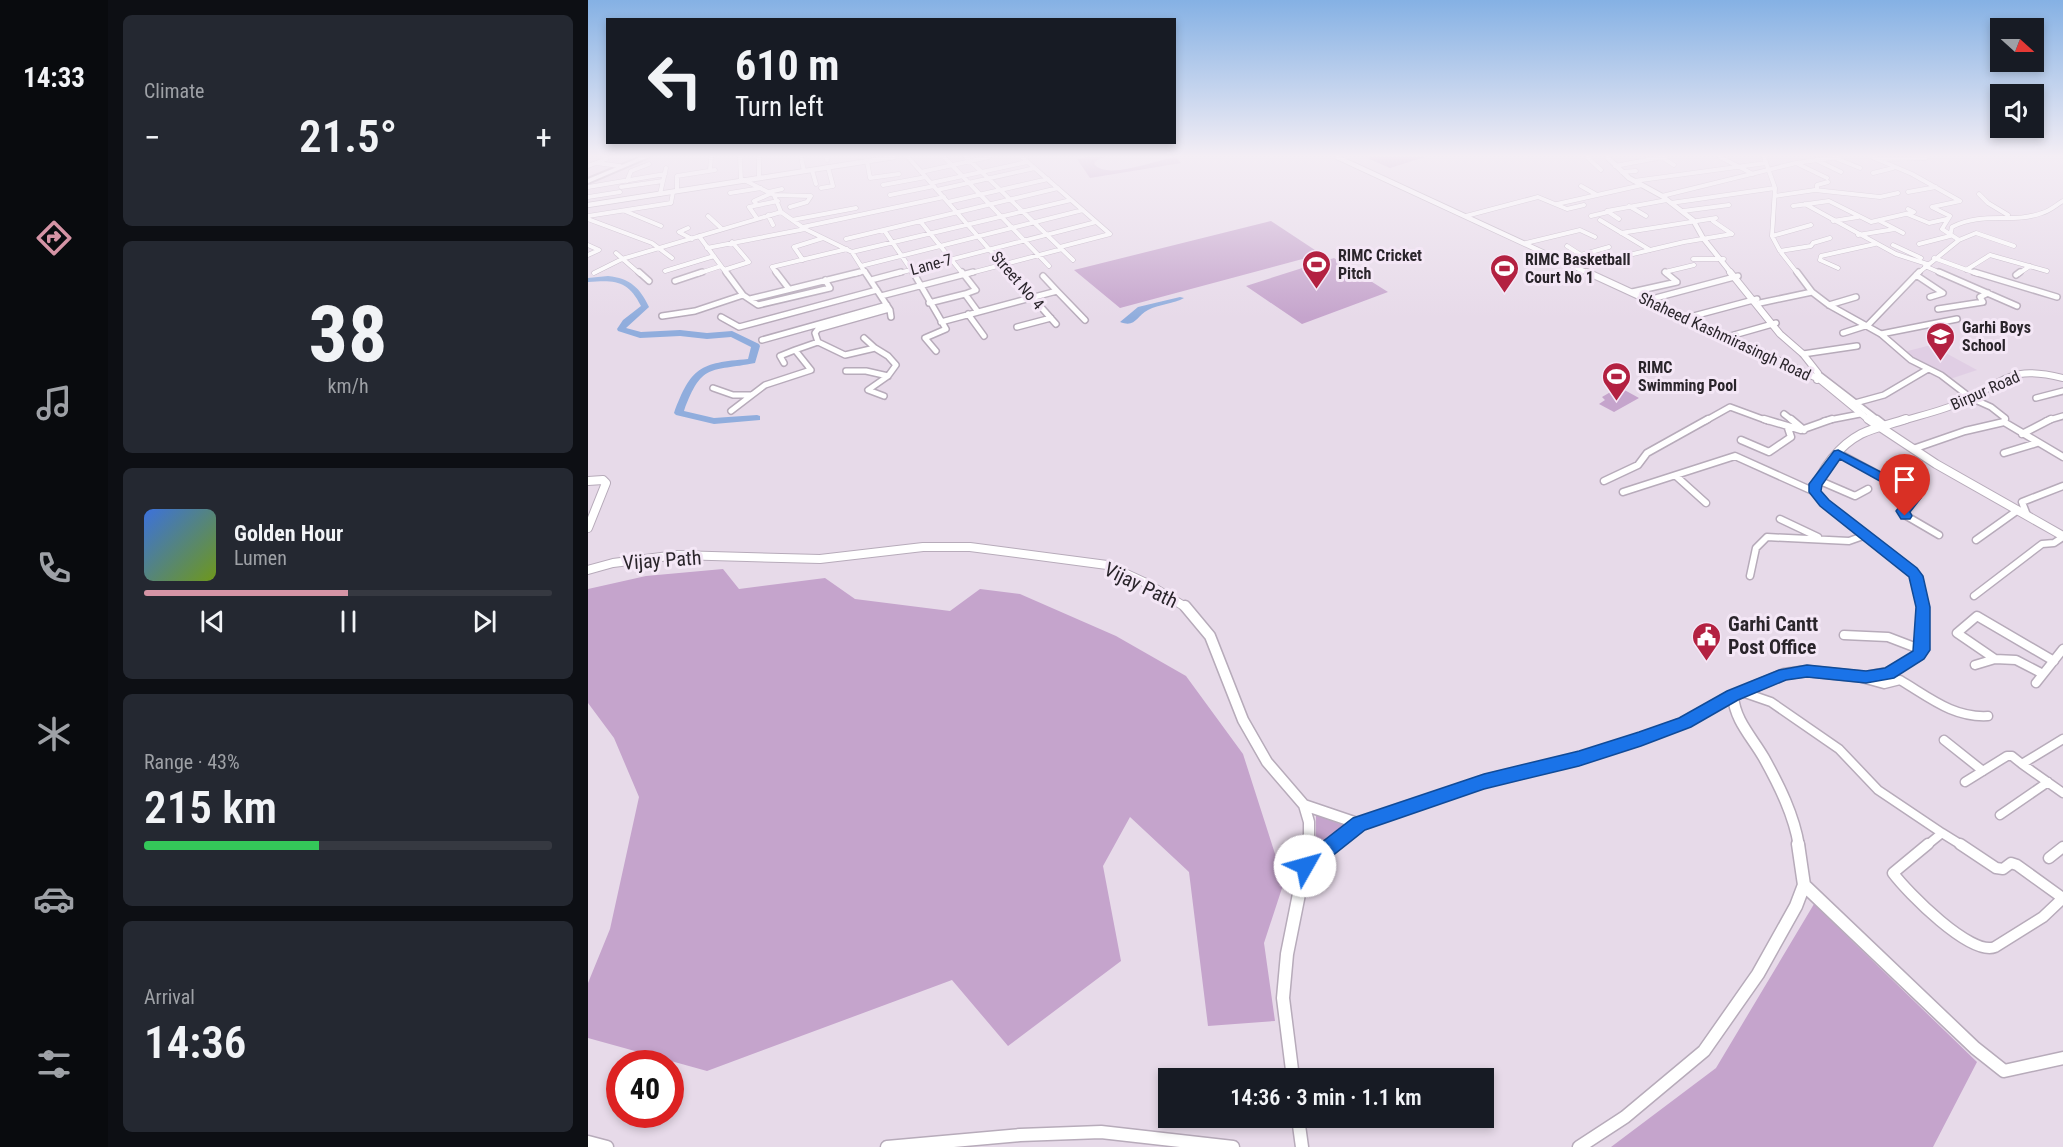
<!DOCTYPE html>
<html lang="en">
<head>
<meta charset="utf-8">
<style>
  :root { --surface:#171b24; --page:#242831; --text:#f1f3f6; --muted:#9ea1a6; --line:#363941; --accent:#d594a5 }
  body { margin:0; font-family:"Roboto Condensed",sans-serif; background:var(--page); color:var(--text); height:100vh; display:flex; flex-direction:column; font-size:22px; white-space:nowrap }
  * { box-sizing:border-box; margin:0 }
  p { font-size:20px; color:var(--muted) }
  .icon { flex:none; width:33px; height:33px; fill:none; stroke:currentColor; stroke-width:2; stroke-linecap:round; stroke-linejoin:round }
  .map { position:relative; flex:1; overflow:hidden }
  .sheet { display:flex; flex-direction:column; gap:15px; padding:15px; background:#0d0f14; width:480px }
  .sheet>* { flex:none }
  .top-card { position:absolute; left:18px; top:18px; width:570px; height:126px; border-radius:0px; box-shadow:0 3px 9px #0003; background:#171b24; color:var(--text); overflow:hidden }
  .needle { width:39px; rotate:111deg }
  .buttons { position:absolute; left:1402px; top:18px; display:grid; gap:12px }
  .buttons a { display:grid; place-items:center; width:54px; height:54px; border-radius:0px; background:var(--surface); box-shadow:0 3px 9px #0003; font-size:30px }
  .speed { position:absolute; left:18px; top:1050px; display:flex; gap:12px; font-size:30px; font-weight:700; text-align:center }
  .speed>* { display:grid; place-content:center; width:78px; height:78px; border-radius:50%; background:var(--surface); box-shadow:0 3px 9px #0003; line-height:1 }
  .speed .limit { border:9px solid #d22; background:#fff; color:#111 }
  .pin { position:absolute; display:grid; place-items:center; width:51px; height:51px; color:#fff; margin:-62px -26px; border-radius:50% 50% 50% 0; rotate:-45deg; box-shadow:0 0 6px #0007 }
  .pin .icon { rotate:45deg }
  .me { position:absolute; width:66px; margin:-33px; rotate:52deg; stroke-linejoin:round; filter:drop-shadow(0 0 4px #0008) }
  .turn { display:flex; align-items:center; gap:21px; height:126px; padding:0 30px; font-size:27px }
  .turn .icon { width:78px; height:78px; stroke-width:2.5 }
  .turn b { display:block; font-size:42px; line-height:51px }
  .big { font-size:45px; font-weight:600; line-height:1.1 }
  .sheet .card { flex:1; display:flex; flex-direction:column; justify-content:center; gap:9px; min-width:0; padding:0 21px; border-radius:9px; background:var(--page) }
  .sheet .dial { align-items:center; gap:0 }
  .dial b { font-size:78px; line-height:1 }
  .song { display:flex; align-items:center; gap:18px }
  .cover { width:72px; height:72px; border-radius:9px; background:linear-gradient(135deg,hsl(220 70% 55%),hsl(80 70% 35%)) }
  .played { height:6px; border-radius:3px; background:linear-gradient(90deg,var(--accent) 50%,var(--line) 50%) }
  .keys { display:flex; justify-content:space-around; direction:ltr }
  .heat { display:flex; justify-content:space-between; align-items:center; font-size:33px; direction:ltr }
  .charge { height:9px; border-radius:4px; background:linear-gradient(90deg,#34c759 43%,var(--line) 0) }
  .trip { position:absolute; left:570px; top:1068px; width:336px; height:60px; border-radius:0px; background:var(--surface); box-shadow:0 3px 9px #0003; font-weight:600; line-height:60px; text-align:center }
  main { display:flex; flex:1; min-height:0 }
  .tab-bar { display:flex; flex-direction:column; width:108px; justify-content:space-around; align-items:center; background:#090b0e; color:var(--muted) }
  .tab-bar .icon { width:42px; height:42px }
  .tab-bar .current { color:var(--accent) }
  .tab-bar b { font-size:27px; color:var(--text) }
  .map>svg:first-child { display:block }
  .built { fill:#e0cee4 }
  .green { fill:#c5a4cc }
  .water { fill:#90addd }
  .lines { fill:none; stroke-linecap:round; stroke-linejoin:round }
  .river { fill:#90addd; fill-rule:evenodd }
  .minor-far4-casing { stroke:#b7abba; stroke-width:5 }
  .minor-far3-casing { stroke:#b7abba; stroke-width:8 }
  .minor-far2-casing { stroke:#b7abba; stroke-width:9 }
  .minor-far1-casing { stroke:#b7abba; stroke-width:11 }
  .minor-casing { stroke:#b7abba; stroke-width:13 }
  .tertiary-far4-casing { stroke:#b7abba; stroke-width:6 }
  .tertiary-far3-casing { stroke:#b7abba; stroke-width:8 }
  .tertiary-far2-casing { stroke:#b7abba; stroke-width:10 }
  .tertiary-far1-casing { stroke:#b7abba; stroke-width:13 }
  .tertiary-casing { stroke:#b7abba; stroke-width:15 }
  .secondary-casing { stroke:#b7abba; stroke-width:4 }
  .minor-far4 { stroke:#fff; stroke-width:4 }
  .minor-far3 { stroke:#fff; stroke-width:5 }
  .minor-far2 { stroke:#fff; stroke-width:6 }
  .minor-far1 { stroke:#fff; stroke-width:8 }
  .minor { stroke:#fff; stroke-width:10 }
  .tertiary-far4 { stroke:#fff; stroke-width:4.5 }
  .tertiary-far3 { stroke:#fff; stroke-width:6 }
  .tertiary-far2 { stroke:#fff; stroke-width:8 }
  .tertiary-far1 { stroke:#fff; stroke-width:10 }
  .tertiary { stroke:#fff; stroke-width:12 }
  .secondary { fill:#fff; fill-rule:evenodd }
  .route { fill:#1a73e8; stroke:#114b97; stroke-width:1.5 }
  .labels { text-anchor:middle; stroke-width:6; stroke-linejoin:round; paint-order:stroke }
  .far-poi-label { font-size:16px; font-weight:bold; fill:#2a252b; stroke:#f4e7f6; text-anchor:start }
  .far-street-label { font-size:16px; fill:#2a252b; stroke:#f4e7f6 }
  .street-label { font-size:20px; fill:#2a252b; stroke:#f4e7f6 }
  .poi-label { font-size:20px; font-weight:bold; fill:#2a252b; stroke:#f4e7f6; text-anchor:start }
</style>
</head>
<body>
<main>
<nav class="tab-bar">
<b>14:33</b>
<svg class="icon current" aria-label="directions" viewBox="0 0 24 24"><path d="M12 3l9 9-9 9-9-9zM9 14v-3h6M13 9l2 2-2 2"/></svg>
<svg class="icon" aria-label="music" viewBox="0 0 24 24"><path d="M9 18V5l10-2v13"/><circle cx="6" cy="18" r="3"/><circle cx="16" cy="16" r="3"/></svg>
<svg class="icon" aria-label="phone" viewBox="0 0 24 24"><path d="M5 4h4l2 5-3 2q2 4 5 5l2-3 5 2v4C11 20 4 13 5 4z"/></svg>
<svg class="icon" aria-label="climate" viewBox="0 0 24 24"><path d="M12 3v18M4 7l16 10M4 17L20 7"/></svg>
<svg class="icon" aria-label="car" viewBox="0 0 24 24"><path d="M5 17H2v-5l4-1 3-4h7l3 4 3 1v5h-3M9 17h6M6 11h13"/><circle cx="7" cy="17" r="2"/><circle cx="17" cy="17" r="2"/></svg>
<svg class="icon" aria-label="filters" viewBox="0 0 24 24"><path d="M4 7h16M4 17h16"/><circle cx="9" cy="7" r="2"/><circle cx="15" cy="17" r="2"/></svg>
</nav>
<section class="sheet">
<div class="card"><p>Climate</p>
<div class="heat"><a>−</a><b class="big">21.5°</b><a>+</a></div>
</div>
<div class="card dial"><b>38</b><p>km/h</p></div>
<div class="card">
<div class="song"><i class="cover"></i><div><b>Golden Hour</b><p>Lumen</p></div></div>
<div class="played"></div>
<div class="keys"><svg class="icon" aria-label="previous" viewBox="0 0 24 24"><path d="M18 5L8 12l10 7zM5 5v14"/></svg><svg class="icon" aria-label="pause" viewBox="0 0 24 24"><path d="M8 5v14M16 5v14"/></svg><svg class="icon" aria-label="next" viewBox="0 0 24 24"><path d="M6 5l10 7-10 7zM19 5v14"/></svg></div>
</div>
<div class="card"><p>Range · 43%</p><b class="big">215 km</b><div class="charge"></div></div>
<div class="card"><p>Arrival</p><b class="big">14:36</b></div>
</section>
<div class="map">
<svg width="1475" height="1147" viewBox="0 0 1475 1147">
  <rect width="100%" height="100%" fill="#e7dae9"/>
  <path class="built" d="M1343,345L1389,370L1362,379L1316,352Z"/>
  <path class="green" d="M499,157H517L509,160L506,164C519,181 570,159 588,157L593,163L502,178L489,159Z
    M782,157H837L802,168L779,158Z
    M683,221L733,254L532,308L486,270Z
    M746,258L800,292L714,324L658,286Z
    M1031,387L1051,398L1026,412L1011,404L1017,400L1014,397Z
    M135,569L151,589L237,578L267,599L362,611L392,589L432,594L528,636L598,676L655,754L696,882L676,943L687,1021L620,1026L601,872L542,817L515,866L533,961L420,1046L364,980L119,1071L0,1038V983L22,929L51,797L26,738L0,703V589L58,576Z
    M728,815L758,826L728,849Z
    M1226,904L1389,1062L1345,1147H1023L1128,1068Z"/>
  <path class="water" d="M592,297L596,298C586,304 571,304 560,310C548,316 548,328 532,322L550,307Z"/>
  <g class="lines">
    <path class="river" d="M20,276C42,278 52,288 61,307L38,328L53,332L92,330L119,333L144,331L171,344L172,346L167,363C122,372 114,362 96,411L126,418L169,415L172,416V420L126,424L88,415L86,413C103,367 112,363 160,359L163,347L143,337L119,339L92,336L52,338L30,331L29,329L35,320L53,306C40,280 27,280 0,282V278Z"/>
    <defs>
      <path id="minor-far4" d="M17,157L18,159L8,163L32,166
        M152,157L153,181
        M171,157V178
        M213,157L216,171
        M239,157V160
        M320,157L423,274
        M356,157L461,266
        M378,157L485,260
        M434,157L522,234
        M999,157L1013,170
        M1132,157L1165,174
        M1176,157L1187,188L1184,236L1192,251L1210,274
        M1284,157L1324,174L1372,201L1344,207L1362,216L1354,229L1371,240L1329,274
        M1075,158L1086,165
        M1247,158L1272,168
        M1290,159L1338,158
        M1228,160L1253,172
        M279,161L282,178L311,174
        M1208,163L1239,178
        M0,166L8,163
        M1027,166L1075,157
        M122,170L123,157
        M224,170L228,184
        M333,172L401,157
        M1034,172L1048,171
        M1285,173L1305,168
        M156,180L186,195L193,212L217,229L264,252L278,274
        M39,181L43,171L61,164
        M1046,181L1178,163
        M343,183L439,162
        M295,185L338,177
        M993,186L1009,195
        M0,187L77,174
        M33,187L75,181
        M233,188L245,186L240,167
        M349,190L447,168
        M1229,190V185L1240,182
        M89,191V176L127,170
        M181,192L194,189
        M1320,192L1348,187
        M142,193L173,188
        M72,194L78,168
        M1391,194L1400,203L1420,215
        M186,195L223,196L219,202L202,207
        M302,195L346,186
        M1074,196L1208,163L1251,157
        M1187,196L1227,190L1292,197L1310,193
        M0,197L32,192
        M360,202L460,179
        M1083,203L1187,188
        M969,204L1054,185
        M1217,204L1308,254L1339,264
        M169,205L166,201L184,193
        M1041,206L1058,216
        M1205,206L1241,201L1283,222L1326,212L1320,209
        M37,211L73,226
        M1019,211L1079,200
        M1019,211L1031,219
        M1095,211L1141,205
        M1319,214L1341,223L1359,219
        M180,215L185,225
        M0,216L83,203L85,192
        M120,216L133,228
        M878,216L950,197L979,209L996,205
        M1003,216L1020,212
        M168,217L161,207L190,201
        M0,219L64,243L84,258
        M204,220L268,208
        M1012,220L1062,250
        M332,221L375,274
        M1125,221L1144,234
        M1245,221L1270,217
        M1292,221L1315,233
        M215,227L356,197
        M100,228L91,232L104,239
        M296,230L326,274
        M1033,233L1128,218
        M1270,235L1307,229
        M111,236L139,274
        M1184,236L1223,225
        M1362,236L1364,227C1395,211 1424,224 1454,213C1462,211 1468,205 1475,201
        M258,239L470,188
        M1371,240L1388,233L1426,246
        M938,243L992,230L1007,237
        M1331,244L1362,236
        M0,245L11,250L0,255
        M1305,245L1333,258
        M979,246L993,255
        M472,247L522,234
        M119,248L217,229
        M1192,251L1223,246L1225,243L1242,238
        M264,252L483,200
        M28,253L52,274
        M1346,258L1390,274
        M1105,259H1136
        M215,260L206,247L235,238
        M975,260L1021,247
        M273,266L495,210
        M1337,266L1355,274
        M990,267L1096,242L1144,234
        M1250,268L1232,260L1233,256L1287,244
        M136,270L161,262L144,242
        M1378,270L1402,255L1459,271
        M77,271L126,256
        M6,273L34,259L193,212
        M109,274L133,266
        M189,274L184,267L259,249
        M266,274L277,271
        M307,274L508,222
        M379,274L474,249
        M1079,274L1077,272L1106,265
        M1430,274L1442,266"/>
      <path id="minor-far3" d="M51,272L61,281
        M138,272L155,295L170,305L242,288L237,280
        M188,272L201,289
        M277,272L302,310L303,317
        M325,272L358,329L337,338L348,351
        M374,272L388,290L377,294L390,312
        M422,272L468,324
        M1209,272L1224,292L1241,305L1293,334L1323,360L1353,375L1383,398L1403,407L1417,418L1416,421
        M1351,272L1429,306
        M1386,272L1469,297
        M1328,275L1355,293L1342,297
        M1428,275L1432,272
        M283,280L313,272
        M87,281L114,272
        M469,291L497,320
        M1044,292L1089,282L1077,272
        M293,296L385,272
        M162,299L272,272
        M1060,300L1150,276
        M341,303L377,294
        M1172,303L1224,292
        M1241,305L1268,297
        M1350,309L1395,302L1392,297L1400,293
        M380,314L396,336
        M74,316L107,311L155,295
        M133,317L151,327L289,290
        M1098,318L1169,299
        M353,322L469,291L455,276
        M1280,325L1331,272
        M429,327L463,318
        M1255,333L1280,325
        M1293,334L1369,319
        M1139,337L1188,323
        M174,340L299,305
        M230,342L257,355L287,348L276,338
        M287,348L300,356L308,365L300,376L280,390L296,396
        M1215,354L1269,346
        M196,363L192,356L207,350
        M258,371H278L300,376
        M1230,374L1291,421
        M125,388L145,395H163
        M1448,398L1475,391
        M1267,403L1296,395L1340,369
        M143,411L177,385L223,370L207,350L230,342L227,333L230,329L301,309
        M1196,414L1205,421
        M1117,421L1142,407L1180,421
        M1236,421L1272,414
        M1458,421L1475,416"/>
      <path id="minor-far2" d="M1176,419L1213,430L1244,419
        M1203,419L1216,430
        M1289,419L1298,426
        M1417,419L1416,422L1475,457
        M1434,434L1463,419
        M1153,440L1181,452L1203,437L1200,428
        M1325,449L1377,431L1416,422
        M1250,453L1324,493L1327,498L1320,502L1321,507L1315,511V514L1351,535
        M1416,453L1449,443
        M1088,476L1118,503
        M1230,480L1267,496L1280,489
        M1016,481L1050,465L1059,453L1120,419
        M1035,492L1147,456L1227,492
        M1439,515L1434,502L1475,486
        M1192,519L1230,537
        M1388,540L1430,510
        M1162,576L1168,548L1179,537L1261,541L1278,535
        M1386,596L1454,544L1466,543L1475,537"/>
      <path id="minor-far1" d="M1256,635L1300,637L1334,650
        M1387,665L1407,659
        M1455,674L1428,660L1407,659L1369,633L1389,616L1466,661
        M1274,678L1296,684L1312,680C1341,697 1365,718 1400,716
        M1448,683L1475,649
        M1154,692L1183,702L1251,749L1290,790L1354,833
        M1475,739L1434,764L1475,793
        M1356,740L1395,771
        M1377,782L1419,756H1424L1434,764
        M1412,815L1460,782
        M1354,833L1375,846
        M1338,846L1354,833"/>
      <path id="minor" d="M1340,844L1305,873C1319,892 1383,957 1407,947L1455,917L1473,900L1472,896L1429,865L1423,863L1415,869L1408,868L1372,844
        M1461,858L1475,847"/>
      <path id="tertiary-far4" d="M749,157L1002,274
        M1019,157L1041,178L1074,196L1105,220L1115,238L1144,274
        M0,205L306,157"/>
      <path id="tertiary-far3" d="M999,272L1231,379L1282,421
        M1142,272L1192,334L1215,354L1230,373L1229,380
        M1314,421C1334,415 1357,410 1376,401C1420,380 1422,365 1475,378"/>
      <path id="tertiary-far2" d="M1280,419L1348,464L1475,536
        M1318,419C1304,424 1287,427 1273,434C1252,445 1232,469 1227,492L1237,503L1324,571L1332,589L1336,608
        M0,481L15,480L18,483L0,528
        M0,570L25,563L89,555L232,559L335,547H382L519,565L558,583L599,608"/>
      <path id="tertiary-far1" d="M597,606L622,636L655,720L679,762L716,805L721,822V846
        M1145,696C1147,721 1164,737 1176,758C1191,785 1206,815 1211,846
        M716,805L772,824L895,781L991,758L1053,739L1097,722L1145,696L1196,674L1219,671L1278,677L1300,673L1331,655L1334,650L1335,606
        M744,846L772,824"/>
      <path id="tertiary" d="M718,866L746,844
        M1216,885L1387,1048L1416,1071L1475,1058
        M705,1078L695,998L699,954L721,844
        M710,1118L714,1147
        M0,1142L19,1147
        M299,1147L432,1135L513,1132L645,1147
        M991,1147L1037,1117L1116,1051L1170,974L1208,906L1216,885L1210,844"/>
      <path id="secondary" d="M53,157H61L0,183V179Z"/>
    </defs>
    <use href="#minor-far4" class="minor-far4-casing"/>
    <use href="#minor-far3" class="minor-far3-casing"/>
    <use href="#minor-far2" class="minor-far2-casing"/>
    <use href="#minor-far1" class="minor-far1-casing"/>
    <use href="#minor" class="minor-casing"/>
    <use href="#tertiary-far4" class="tertiary-far4-casing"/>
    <use href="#tertiary-far3" class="tertiary-far3-casing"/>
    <use href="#tertiary-far2" class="tertiary-far2-casing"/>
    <use href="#tertiary-far1" class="tertiary-far1-casing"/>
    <use href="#tertiary" class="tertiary-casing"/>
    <use href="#secondary" class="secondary-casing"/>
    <use href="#minor-far4" class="minor-far4"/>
    <use href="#minor-far3" class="minor-far3"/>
    <use href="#minor-far2" class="minor-far2"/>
    <use href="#minor-far1" class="minor-far1"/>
    <use href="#minor" class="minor"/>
    <use href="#tertiary-far4" class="tertiary-far4"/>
    <use href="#tertiary-far3" class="tertiary-far3"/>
    <use href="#tertiary-far2" class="tertiary-far2"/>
    <use href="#tertiary-far1" class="tertiary-far1"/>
    <use href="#tertiary" class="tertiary"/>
    <use href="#secondary" class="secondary"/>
  </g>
  <linearGradient id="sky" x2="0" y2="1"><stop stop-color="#85b1e4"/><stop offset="0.49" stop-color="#f4eef5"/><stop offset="1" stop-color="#f4eef5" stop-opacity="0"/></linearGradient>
  <rect width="1475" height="318" fill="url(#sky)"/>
  <path class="route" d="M1250,450L1328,490L1333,498L1322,512L1324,516L1322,519H1313L1308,511L1319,496L1252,459L1234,485L1233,491L1241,500L1329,568L1335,576L1342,607V650L1336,659L1306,678L1278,683L1219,677L1198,680L1150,700L1103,727L1053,746L991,766L896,789L777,830L724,872L717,875L711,872L708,866L711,860L765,818L896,774L991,751L1051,732L1091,718L1139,691L1191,670L1219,665L1278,671L1297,668L1325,651L1328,607L1321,577L1232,506L1221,492V484L1246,451Z"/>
  <defs>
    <symbol id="stadium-pin" viewBox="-11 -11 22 30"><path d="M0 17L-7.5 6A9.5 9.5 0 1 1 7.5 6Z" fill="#b32141" stroke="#f4e7f6"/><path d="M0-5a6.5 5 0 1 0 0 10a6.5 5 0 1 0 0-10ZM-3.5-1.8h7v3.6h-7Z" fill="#fff"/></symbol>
    <symbol id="school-pin" viewBox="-11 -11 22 30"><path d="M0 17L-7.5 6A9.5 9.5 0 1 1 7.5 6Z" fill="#b32141" stroke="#f4e7f6"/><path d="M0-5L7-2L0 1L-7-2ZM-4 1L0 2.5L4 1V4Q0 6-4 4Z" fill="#fff"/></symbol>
    <symbol id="civic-pin" viewBox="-11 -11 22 30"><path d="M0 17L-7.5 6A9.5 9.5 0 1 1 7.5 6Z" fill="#b32141" stroke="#f4e7f6"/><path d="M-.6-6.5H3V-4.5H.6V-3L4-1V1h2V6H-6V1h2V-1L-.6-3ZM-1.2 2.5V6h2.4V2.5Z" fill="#fff"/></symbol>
  </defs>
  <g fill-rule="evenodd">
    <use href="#stadium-pin" x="712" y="248" width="33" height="45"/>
    <use href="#stadium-pin" x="900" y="252" width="33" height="45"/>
    <use href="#school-pin" x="1336" y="320" width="33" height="45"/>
    <use href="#stadium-pin" x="1012" y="360" width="33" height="45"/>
    <use href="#civic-pin" x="1102" y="620" width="33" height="45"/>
  </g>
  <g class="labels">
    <g class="far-poi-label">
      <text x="750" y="261">RIMC Cricket<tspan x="750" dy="18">Pitch</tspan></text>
      <text x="937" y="265">RIMC Basketball<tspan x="937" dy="18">Court No 1</tspan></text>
      <text x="1374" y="333">Garhi Boys<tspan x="1374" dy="18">School</tspan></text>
      <text x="1050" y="373">RIMC<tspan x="1050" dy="18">Swimming Pool</tspan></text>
    </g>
    <g class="far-street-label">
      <text transform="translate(343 264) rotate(-15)" y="6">Lane-7</text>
      <text transform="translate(430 280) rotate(49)" y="6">Street No 4</text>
      <text transform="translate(1137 336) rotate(25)" y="6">Shaheed Kashmirasingh Road</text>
      <text transform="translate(1397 390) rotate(-24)" y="6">Birpur Road</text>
    </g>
    <g class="street-label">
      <text transform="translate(74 560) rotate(-4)" y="7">Vijay Path</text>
      <text transform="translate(553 585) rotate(26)" y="7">Vijay Path</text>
    </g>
    <g class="poi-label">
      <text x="1140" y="631">Garhi Cantt<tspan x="1140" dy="23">Post Office</tspan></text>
    </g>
  </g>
</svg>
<div class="buttons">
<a><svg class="needle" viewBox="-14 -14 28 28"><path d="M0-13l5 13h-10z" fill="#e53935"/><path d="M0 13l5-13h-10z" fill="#9ea1a6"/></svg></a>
<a><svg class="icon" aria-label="sound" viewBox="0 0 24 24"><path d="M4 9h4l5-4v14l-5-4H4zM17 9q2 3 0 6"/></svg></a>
</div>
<div class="speed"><div class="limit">40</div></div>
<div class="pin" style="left:1317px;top:516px;background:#d93025"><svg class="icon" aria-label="arrive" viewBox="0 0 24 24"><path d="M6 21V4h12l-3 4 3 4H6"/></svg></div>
<svg class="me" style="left:717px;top:866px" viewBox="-20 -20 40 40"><circle r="19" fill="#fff"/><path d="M0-13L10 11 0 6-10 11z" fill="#1a73e8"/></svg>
<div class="trip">14:36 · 3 min · 1.1 km</div>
<div class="top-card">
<div class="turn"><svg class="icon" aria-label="left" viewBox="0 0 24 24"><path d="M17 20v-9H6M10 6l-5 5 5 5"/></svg><div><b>610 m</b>Turn left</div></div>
</div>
</div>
</main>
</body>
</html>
